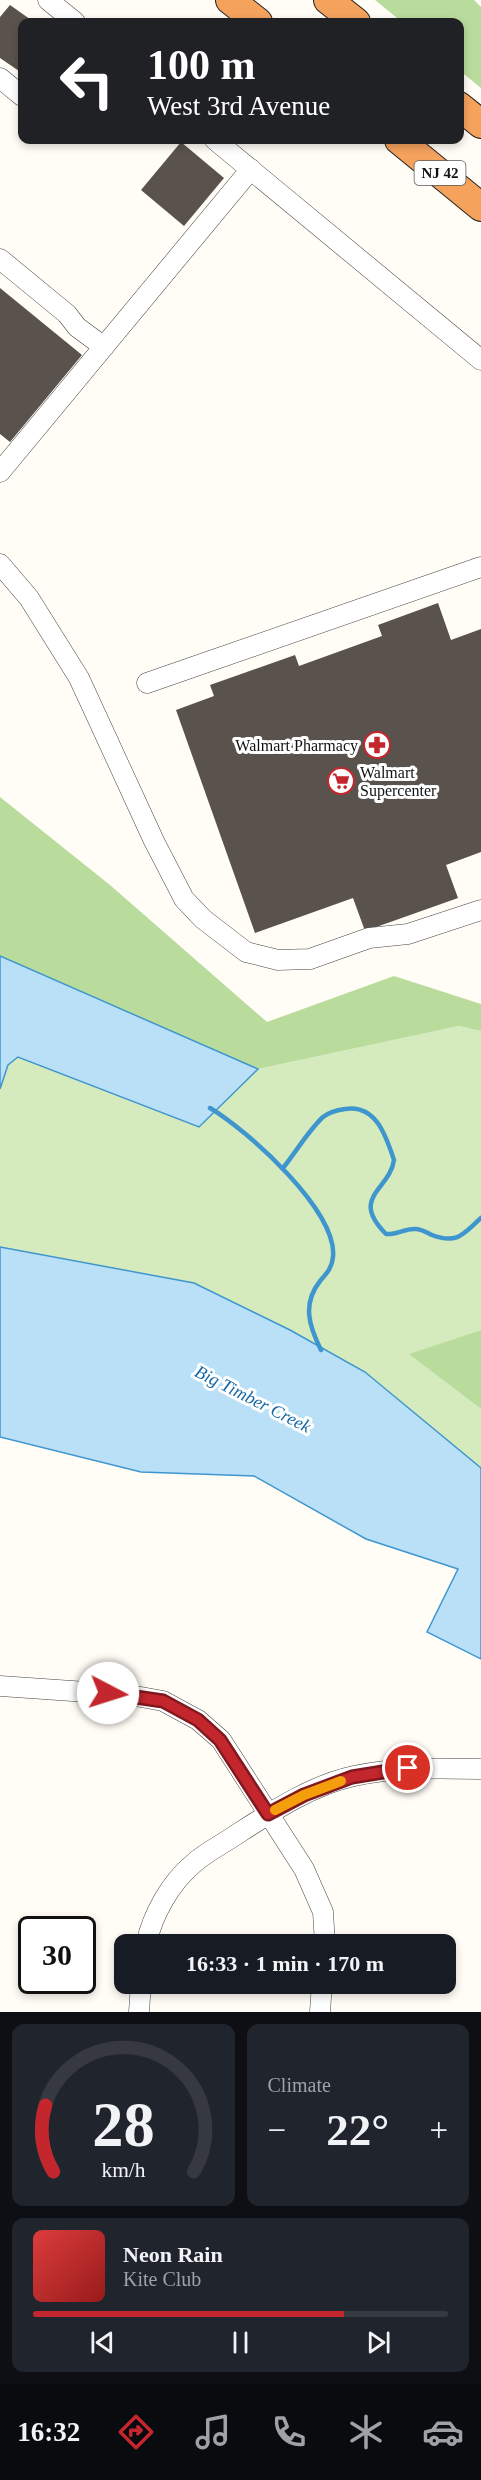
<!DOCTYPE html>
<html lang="en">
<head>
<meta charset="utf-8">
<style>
  :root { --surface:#171b24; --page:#20242c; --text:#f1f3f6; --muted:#9ea1a6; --line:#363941; --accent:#c4262e }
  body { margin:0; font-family:"Times New Roman",serif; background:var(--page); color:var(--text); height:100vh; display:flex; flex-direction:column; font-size:22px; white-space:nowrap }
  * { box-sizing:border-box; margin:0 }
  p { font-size:20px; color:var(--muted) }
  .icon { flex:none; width:33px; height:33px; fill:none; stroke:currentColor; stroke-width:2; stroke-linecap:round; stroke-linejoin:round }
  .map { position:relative; height:2012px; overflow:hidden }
  .side { display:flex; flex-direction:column; gap:12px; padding:12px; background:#0d0f14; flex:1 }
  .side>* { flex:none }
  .banner { position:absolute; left:18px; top:18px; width:446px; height:126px; border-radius:12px; box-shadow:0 3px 9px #0003; background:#202124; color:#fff; overflow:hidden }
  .speed { position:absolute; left:18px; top:1916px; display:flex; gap:12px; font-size:30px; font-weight:700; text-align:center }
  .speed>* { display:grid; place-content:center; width:78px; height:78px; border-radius:50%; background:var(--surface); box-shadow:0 3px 9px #0003; line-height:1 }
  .speed .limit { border:3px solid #111; border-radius:9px; background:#fff; color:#111 }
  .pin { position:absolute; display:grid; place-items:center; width:51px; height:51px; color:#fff; margin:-26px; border:3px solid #fff; border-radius:50%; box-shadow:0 2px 6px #0007 }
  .me { position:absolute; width:66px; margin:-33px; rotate:95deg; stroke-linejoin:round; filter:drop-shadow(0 0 4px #0008) }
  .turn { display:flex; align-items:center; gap:21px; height:126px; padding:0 30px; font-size:27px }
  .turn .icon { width:78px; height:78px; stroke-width:2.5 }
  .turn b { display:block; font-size:42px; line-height:51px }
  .big { font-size:45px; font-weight:700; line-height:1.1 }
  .side .widget { flex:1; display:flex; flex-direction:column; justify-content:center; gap:9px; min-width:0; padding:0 21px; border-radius:12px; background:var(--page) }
  .side .dial { align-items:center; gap:0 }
  .dial svg { height:156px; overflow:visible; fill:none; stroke:var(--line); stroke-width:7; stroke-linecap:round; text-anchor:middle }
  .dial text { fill:var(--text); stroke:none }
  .song { display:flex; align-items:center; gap:18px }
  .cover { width:72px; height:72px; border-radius:9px; background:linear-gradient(135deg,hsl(0 70% 55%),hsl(0 70% 35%)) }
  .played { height:6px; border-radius:3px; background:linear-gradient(90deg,var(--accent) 75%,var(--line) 75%) }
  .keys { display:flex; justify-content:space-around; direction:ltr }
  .heat { display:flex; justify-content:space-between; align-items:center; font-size:33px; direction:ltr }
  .side .tiles { flex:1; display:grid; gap:12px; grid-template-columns:1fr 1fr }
  .widget:last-child { grid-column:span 2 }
  .trip { position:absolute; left:114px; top:1934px; width:342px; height:60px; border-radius:12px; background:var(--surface); box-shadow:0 3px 9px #0003; font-weight:700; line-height:60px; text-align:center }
  .tabs { display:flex; height:96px; justify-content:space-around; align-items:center; background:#090b0e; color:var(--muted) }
  .tabs .icon { width:42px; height:42px }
  .tabs .active { color:var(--accent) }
  .tabs b { font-size:27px; color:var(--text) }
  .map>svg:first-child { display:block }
  .green { fill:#d5ebbd }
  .forest { fill:#b9dc9c }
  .water { fill:#b9e0f7; stroke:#3f96cf; stroke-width:1.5 }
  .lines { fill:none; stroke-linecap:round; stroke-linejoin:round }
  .stream { stroke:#3f96cf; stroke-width:4.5 }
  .building { fill:#5a524d }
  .minor-casing { stroke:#444; stroke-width:21 }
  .highway-casing { stroke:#222; stroke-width:30 }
  .minor { stroke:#fff; stroke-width:20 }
  .highway { stroke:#f5a25d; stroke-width:28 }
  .route-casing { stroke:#7f191e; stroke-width:15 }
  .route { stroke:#c4262e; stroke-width:10 }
  .slow { stroke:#f59e0b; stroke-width:10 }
  .labels { text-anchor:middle; stroke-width:6; stroke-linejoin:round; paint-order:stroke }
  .shield { fill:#fff; stroke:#585858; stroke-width:1.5 }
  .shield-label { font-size:15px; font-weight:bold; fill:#111 }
  .poi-label { font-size:16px; fill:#111; stroke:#fff; text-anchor:end }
  .water-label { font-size:18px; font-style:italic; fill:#1768a6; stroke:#fff }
</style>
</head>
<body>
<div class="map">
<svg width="481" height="2012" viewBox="0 0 481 2012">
  <rect width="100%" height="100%" fill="#fffdf5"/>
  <path class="green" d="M459,1026L481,1031V1330L410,1354L481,1409V1468L365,1372L290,1330L195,1283L0,1247V1089L8,1065L18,1057L199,1127L258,1069Z"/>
  <path class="forest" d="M375,0H474L481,7V88L459,70V22H402Z
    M0,797L110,885L267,1022L394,976L481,1004V1031L459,1026L258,1069L0,956Z
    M481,1330V1409L409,1354Z"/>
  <path class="water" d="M0,956L258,1069L199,1127L18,1057L8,1065L0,1089Z
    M0,1247L194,1283L290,1330L365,1372L481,1468V1659L427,1632L458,1569L366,1539L254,1476L141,1472L0,1437Z"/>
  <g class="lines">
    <path class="stream" d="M210,1108C247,1130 338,1211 333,1257C332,1268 327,1273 320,1281C302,1304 309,1326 321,1350
      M283,1168C296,1152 308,1131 323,1117C329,1112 338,1110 345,1109C376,1104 386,1136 394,1160C390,1190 349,1197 386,1234C396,1235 404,1229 414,1229C420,1228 426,1232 432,1235C458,1245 464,1233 481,1218"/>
  </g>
  <path class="building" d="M10,5L34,22H22V67L19,71L0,58V17Z
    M181,142L224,178L184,226L141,190Z
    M0,288L82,355L10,442L0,434Z
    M438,603L451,640L481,629V852L446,865L458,898L365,931L353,898L255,933L176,710L214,696L210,685L295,655L299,666L382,636L378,625Z"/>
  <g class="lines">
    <defs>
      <path id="minor" d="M48,0L75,22
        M0,78L22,96
        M215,140L481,360
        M0,259L67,314L77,327L104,347
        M0,472L251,169
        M0,564L29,598L79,678L154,841L184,899L203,919L246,952L278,960L310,959L369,938L408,934L481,910
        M147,683L481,567
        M0,1686L130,1695L163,1701L198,1720L221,1740L304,1869L323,1912L325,1944
        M146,1944C153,1914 170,1883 194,1863C204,1854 217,1847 228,1840C267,1815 308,1786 354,1776C396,1767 438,1768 481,1769
        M139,2012L141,1983
        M320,2012L322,1983"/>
      <path id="highway" d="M230,0L258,22
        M328,0L356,22
        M459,106L481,124
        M399,140L481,207"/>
    </defs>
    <use href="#minor" class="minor-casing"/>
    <use href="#highway" class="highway-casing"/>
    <use href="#minor" class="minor"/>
    <use href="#highway" class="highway"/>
  </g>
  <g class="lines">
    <defs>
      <path id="route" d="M108,1693L163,1701L198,1720L220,1740L268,1814L304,1795L352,1777L408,1768"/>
    </defs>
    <use href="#route" class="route-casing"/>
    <use href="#route" class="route"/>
    <path class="slow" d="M275,1810L304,1795L341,1781"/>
  </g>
  <defs>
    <symbol id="pharmacy-ring" viewBox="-11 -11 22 22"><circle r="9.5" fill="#fff" stroke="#c4262e" stroke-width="1.5"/><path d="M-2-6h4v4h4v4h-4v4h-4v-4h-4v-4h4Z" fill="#c4262e"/></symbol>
    <symbol id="supermarket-ring" viewBox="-11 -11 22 22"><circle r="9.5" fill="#fff" stroke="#c4262e" stroke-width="1.5"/><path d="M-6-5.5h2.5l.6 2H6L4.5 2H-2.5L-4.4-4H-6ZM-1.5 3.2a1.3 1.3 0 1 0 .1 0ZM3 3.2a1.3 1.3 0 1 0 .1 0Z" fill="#c4262e"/></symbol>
  </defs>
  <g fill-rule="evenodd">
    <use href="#pharmacy-ring" x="362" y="730" width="30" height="30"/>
    <use href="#supermarket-ring" x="326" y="766" width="30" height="30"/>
  </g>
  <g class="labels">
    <rect class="shield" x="414.5" y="161" width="51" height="24" rx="4.5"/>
    <g class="shield-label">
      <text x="440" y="178">NJ 42</text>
    </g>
    <g class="poi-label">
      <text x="358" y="751">Walmart Pharmacy</text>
      <text x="360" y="778" text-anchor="start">Walmart<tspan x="360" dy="18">Supercenter</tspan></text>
    </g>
    <g class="water-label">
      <text transform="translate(253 1399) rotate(27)" y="6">Big Timber Creek</text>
    </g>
  </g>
</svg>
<div class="speed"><div class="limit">30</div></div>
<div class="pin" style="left:408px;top:1768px;background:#d93025"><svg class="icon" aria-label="arrive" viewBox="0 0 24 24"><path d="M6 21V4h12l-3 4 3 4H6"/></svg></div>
<svg class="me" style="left:108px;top:1693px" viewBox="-20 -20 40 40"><circle r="19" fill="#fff"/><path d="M0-13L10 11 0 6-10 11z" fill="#c4262e"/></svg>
<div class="trip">16:33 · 1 min · 170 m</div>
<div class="banner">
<div class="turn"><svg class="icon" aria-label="left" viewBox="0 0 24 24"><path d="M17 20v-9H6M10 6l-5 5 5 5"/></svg><div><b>100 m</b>West 3rd Avenue</div></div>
</div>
</div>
<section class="side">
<div class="tiles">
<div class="widget dial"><svg viewBox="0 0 100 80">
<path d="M14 69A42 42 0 1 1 86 69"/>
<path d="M14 69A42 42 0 0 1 10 35" stroke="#c4262e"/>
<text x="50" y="56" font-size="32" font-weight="700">28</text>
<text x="50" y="72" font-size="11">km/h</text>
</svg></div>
<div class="widget"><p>Climate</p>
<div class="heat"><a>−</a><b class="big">22°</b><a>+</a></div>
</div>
<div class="widget">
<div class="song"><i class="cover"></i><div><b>Neon Rain</b><p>Kite Club</p></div></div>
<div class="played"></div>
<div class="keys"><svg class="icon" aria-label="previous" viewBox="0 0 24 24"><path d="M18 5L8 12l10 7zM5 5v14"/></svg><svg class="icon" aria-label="pause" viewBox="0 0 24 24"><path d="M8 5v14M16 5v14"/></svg><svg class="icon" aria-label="next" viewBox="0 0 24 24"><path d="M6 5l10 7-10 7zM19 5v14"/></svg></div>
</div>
</div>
</section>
<nav class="tabs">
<b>16:32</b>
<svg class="icon active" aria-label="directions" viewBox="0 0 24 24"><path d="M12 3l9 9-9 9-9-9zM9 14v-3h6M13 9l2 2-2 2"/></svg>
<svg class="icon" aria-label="music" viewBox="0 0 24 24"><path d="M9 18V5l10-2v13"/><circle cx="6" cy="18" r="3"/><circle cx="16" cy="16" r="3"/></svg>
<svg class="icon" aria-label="phone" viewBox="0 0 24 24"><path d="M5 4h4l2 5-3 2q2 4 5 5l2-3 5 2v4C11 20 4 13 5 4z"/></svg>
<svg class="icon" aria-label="climate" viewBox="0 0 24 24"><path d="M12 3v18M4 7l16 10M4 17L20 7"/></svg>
<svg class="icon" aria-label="car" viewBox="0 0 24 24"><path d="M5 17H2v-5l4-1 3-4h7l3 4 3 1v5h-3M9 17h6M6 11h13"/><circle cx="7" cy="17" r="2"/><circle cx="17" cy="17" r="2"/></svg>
</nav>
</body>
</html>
